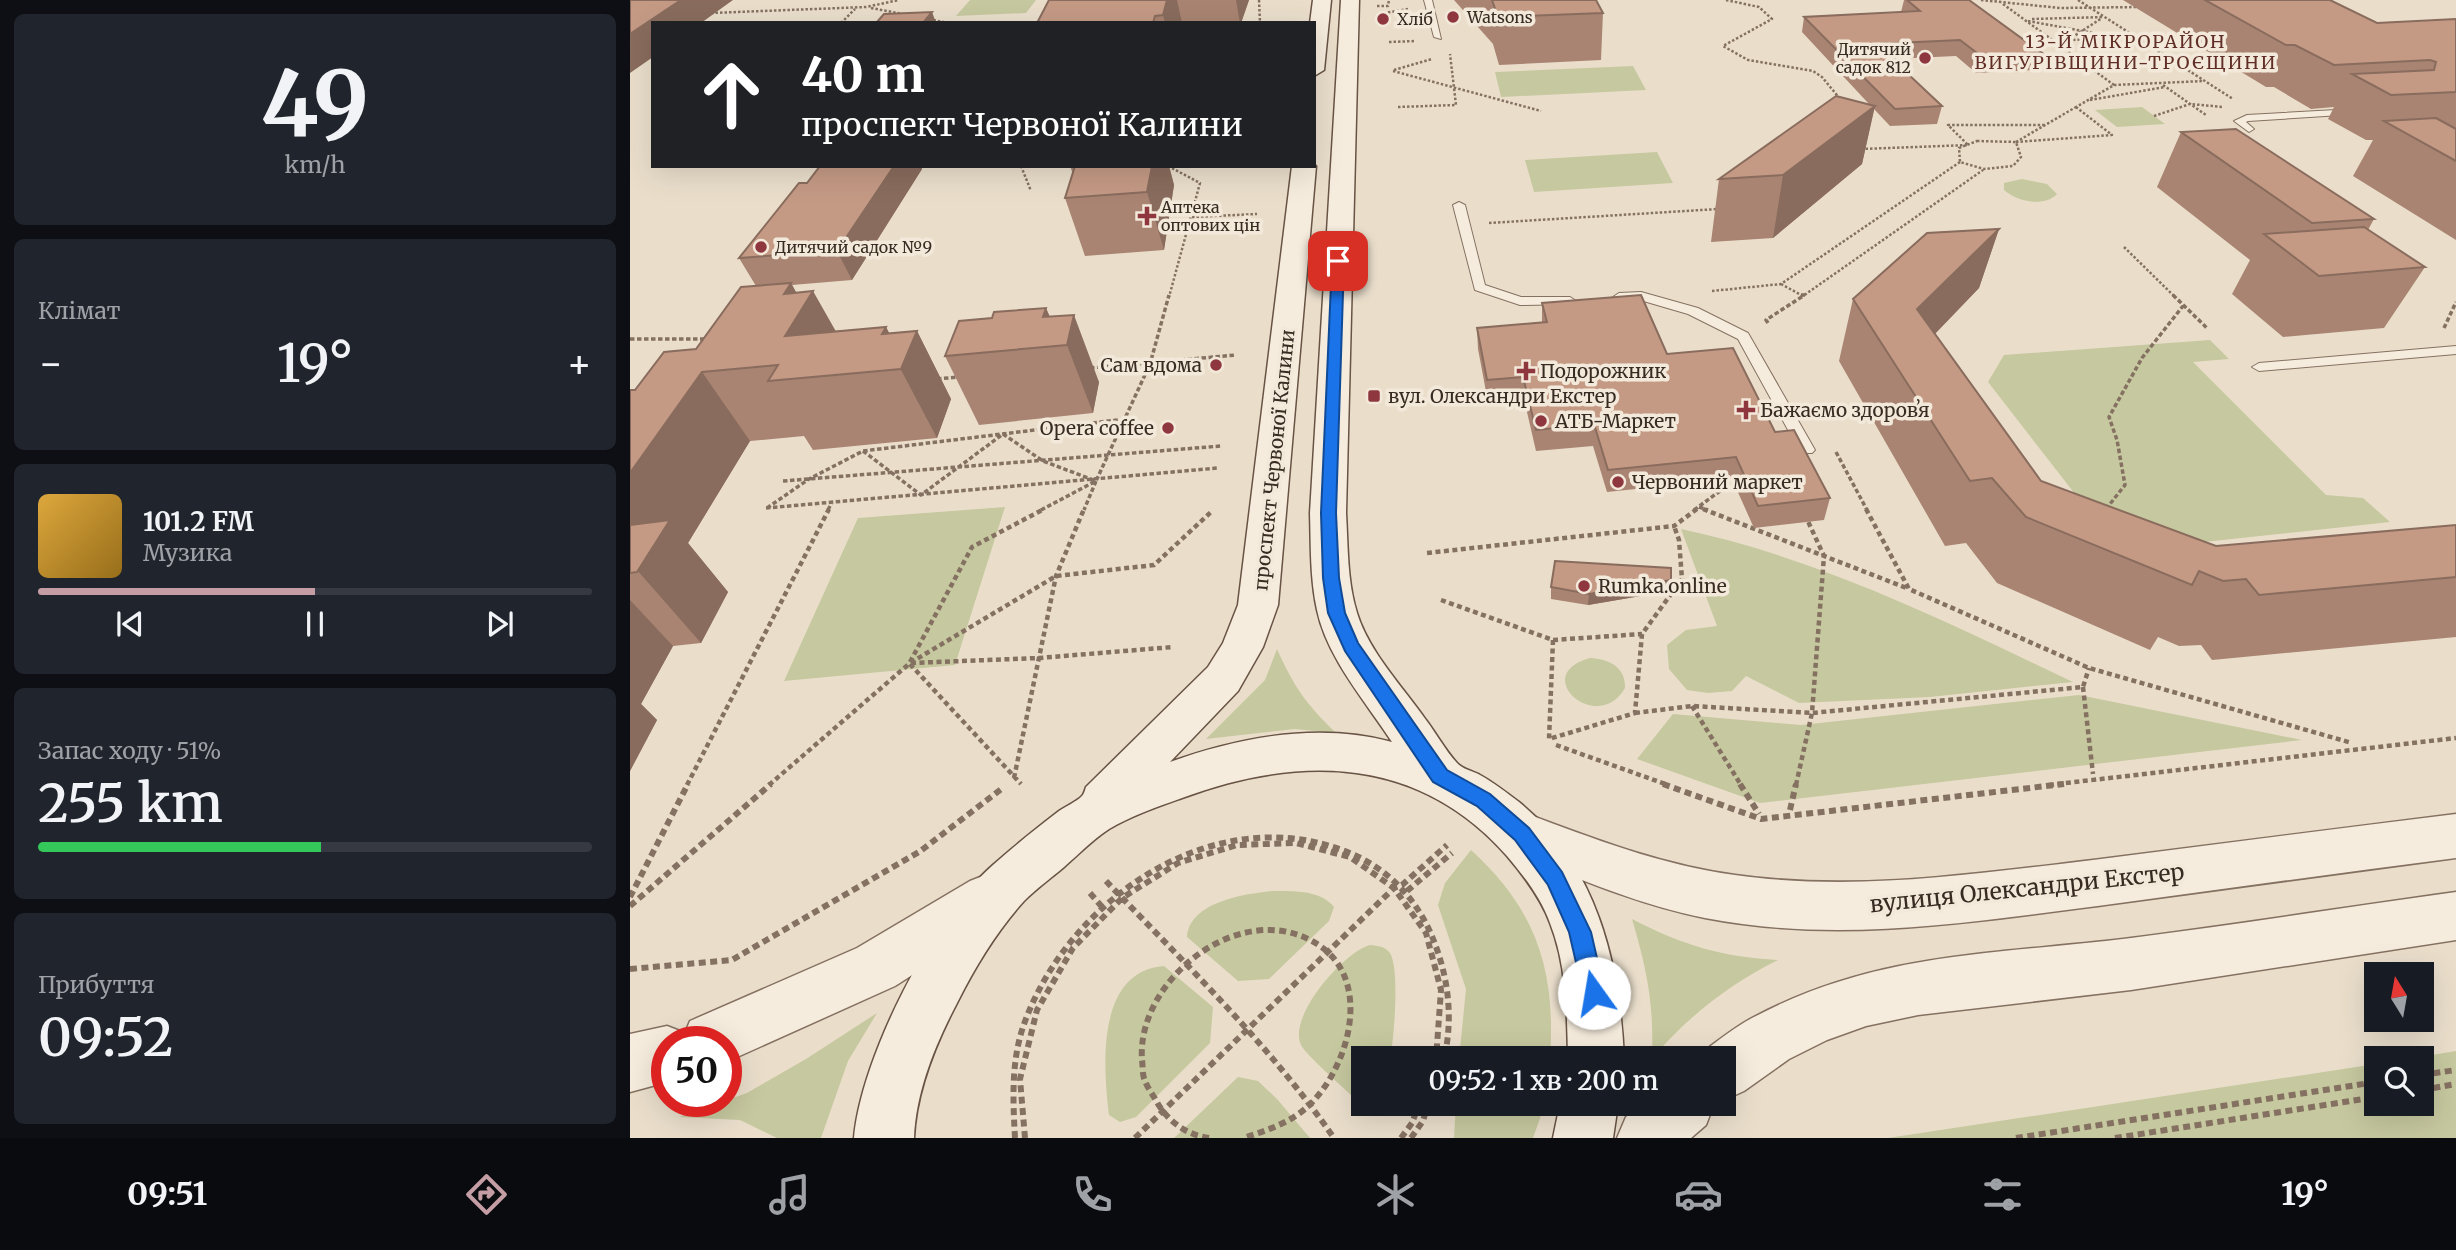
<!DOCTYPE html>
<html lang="uk">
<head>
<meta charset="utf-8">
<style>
  :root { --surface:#171b24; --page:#20242c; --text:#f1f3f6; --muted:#9ea1a6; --line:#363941; --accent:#c49ea4 }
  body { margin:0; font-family:Merriweather,serif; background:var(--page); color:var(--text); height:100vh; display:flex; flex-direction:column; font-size:26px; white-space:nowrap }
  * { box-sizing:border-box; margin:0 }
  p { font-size:23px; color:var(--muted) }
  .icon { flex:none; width:38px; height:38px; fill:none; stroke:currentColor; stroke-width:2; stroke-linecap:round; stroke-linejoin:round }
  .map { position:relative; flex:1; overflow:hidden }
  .drawer { display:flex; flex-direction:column; gap:14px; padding:14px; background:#0d0f14; width:630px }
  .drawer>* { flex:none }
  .top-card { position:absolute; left:21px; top:21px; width:665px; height:147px; border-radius:0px; box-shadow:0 7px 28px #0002; background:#202124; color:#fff; overflow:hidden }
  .needle { width:46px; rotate:349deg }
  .buttons { position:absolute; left:1734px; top:962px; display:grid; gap:14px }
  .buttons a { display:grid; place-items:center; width:70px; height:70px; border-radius:0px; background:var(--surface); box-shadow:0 7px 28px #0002; font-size:35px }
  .speed { position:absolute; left:21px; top:1026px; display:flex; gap:14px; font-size:35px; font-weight:700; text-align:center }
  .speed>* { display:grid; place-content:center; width:91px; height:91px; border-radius:50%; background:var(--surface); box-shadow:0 7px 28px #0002; line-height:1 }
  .speed .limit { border:10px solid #d22; background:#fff; color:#111 }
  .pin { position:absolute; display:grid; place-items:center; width:60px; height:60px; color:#fff; margin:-30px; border-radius:14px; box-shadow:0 4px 10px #0006 }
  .me { position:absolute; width:77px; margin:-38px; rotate:347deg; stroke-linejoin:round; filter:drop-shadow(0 0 5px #0008) }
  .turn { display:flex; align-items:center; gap:24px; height:147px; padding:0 35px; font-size:32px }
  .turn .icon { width:91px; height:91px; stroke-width:2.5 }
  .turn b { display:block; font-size:49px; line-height:60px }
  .big { font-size:52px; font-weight:600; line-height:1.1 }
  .drawer .card { flex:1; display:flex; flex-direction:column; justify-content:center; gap:10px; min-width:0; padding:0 24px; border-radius:10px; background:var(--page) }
  .drawer .dial { align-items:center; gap:0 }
  .dial b { font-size:91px; line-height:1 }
  .song { display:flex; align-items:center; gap:21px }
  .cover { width:84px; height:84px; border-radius:10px; background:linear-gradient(135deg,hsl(40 70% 55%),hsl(40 70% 35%)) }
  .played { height:7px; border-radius:4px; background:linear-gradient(90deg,var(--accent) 50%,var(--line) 50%) }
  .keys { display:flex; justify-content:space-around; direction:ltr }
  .heat { display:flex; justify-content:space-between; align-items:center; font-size:38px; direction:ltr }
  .charge { height:10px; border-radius:5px; background:linear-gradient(90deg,#34c759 51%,var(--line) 0) }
  .trip { position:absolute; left:721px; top:1046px; width:385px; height:70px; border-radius:0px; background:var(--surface); box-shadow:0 7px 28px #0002; font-weight:600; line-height:70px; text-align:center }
  .dock { display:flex; height:112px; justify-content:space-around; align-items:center; background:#090b0e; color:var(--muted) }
  .dock .icon { width:49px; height:49px }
  .dock .selected { color:var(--accent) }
  .dock b { font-size:32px; color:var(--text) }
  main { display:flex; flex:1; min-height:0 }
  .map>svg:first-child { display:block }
  .green { fill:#c6c89f }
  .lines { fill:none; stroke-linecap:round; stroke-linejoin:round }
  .service-casing { stroke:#857161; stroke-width:2 }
  .tertiary-casing { stroke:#857161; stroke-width:3 }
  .secondary-casing { stroke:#685344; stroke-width:3 }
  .path-far3 { stroke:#857161; stroke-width:2.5; stroke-dasharray:2.5 2; stroke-linecap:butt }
  .path-far2 { stroke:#857161; stroke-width:3.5; stroke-dasharray:4.5 2.5; stroke-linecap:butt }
  .path-far1 { stroke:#857161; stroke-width:4.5; stroke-dasharray:5 3.5; stroke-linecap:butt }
  .path { stroke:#857161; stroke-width:6; stroke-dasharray:7 4.5; stroke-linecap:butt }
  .service { fill:#f6ecdd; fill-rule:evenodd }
  .tertiary { fill:#f6ecdd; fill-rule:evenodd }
  .secondary { fill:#f6ecdd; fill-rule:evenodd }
  .wall { fill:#a98472 }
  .shaded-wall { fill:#896c5d }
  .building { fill:#c49a85; stroke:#896c5d; stroke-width:2 }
  .route { fill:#1a73e8; stroke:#114b97; stroke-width:2 }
  .poi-dot { fill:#8e373f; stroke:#f3e9da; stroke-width:2.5 }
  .labels { text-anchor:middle; stroke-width:7; stroke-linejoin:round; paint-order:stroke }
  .far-poi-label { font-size:16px; fill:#382b22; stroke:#f3e9da; text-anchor:start }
  .far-neighbourhood-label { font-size:18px; letter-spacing:2px; fill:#602e26; stroke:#f3e9da }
  .poi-label { font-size:19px; fill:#382b22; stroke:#f3e9da; text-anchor:start }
  .street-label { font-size:19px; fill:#382b22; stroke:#f3e9da }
  .near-street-label { font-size:23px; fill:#382b22; stroke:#f3e9da }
</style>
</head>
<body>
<main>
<section class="drawer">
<div class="card dial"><b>49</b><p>km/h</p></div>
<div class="card"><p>Клімат</p>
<div class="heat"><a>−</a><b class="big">19°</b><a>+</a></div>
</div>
<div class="card">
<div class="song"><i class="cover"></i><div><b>101.2 FM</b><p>Музика</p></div></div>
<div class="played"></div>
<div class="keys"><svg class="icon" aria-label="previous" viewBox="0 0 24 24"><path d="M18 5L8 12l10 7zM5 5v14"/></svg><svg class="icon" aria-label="pause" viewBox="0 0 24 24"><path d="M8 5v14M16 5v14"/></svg><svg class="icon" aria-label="next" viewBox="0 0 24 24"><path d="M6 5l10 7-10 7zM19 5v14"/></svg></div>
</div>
<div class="card"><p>Запас ходу · 51%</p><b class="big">255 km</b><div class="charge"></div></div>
<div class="card"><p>Прибуття</p><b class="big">09:52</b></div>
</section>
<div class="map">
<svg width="1826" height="1138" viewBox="0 0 1826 1138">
  <rect width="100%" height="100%" fill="#eadecb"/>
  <path class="green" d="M340,0H406L396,13L326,16Z
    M1003,66L1016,90L871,97L865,72Z
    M1512,107L1535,124L1487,127L1465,110Z
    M1027,152L1043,183L904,192L895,160Z
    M1392,179L1417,184L1427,194C1414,208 1386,201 1374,190V183Z
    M1580,340L1599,359L1563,362L1696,495L1733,498L1760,522L1527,547L1473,530L1358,382L1374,355Z
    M375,507L325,665L154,681L228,518Z
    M1051,529C1189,558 1317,622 1443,682L1300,697L1169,703L1116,676L1102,691L1078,693L1057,690L1039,669L1037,645L1056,630L1087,626Z
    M647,649C664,687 676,704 706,733L665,729L576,739L635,680Z
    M960,658C979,659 996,667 995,688C968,736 898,675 960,658Z
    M1449,695L1672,740L1130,803L1007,759L1043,714L1171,725Z
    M841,850C907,910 926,971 920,1059H829L836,989L808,905L815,883Z
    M643,891C663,891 691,890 704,907L699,921L639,979L608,981L557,937C560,902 614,894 643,891Z
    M1002,919C1052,945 1092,957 1148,960C1099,984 1058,1017 1022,1058C1024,1004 1017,970 1002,919Z
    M740,945C748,946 755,946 760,953C770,969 764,1039 760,1059H733V1099H725C715,1089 675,1054 671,1045C657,1016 715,951 740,945Z
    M534,966L583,1007L580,1043L506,1117L490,1122L479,1115C473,1066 466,971 534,966Z
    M247,1013L218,1061L191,1138H147L110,1120L49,1117L117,1093L176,1059Z
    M1826,1051V1138H1258L1746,1064V1104H1792V1059H1778Z
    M608,1077L628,1081L647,1099L680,1138H544Z
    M826,1104H915L903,1138H824Z"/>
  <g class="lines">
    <defs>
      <path id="service" d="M794,0H802L811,39L804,37Z
        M1724,109L1729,112L1727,114L1618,121L1616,122L1624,129L1619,132L1604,121L1617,115Z
        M829,202L835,205L855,285L891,297H940L946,301L945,304L890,305L845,290L823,205Z
        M1011,292L1068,308L1118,333L1185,450L1182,453H1172L1169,450L1108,339L1058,314L1010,300L989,301L983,297L989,293Z
        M1826,346V354L1629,371L1622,367L1629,363Z"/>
      <path id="tertiary" d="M892,812C962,838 1030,865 1105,875C1225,892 1344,874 1463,860C1584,844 1705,829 1826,814V858C1709,873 1592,889 1475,905C1342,922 1208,944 1075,918C1005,904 940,875 875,849L868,834L875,819Z
        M358,874L376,881L383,898L376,915L265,986L96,1062V1041H37V1082L0,1092V1034L37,1026L55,1033L60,1021L227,948L340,881Z
        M1826,892V940L1501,990L1288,1015L1236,1026L1197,1040L1159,1059L1114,1091L1094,1100V1059H1070L1074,1051C1089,1040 1105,1027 1122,1018C1248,951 1364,955 1501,938C1610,924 1718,907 1826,892Z
        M1010,1104H1084L1076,1125L1061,1138H987L996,1117Z"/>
      <path id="secondary" d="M683,0H701L694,70L684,76V23H680Z
        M711,0H729L716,513C718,546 717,581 727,613C739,652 773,687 796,720C806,733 815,750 827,763C832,769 843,771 850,775C863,782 877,793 889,802C967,865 990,964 994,1059H938C937,1013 937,966 920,923C911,898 894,876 877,856C789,756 671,754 552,798C527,807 501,816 479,829C462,840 449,854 434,867C421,878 406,889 394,901C367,931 345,967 327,1003C305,1045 286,1091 284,1138H224C231,1058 302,918 363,865C384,846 407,828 429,811C436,806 446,802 452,796C454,794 455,790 456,787L578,667L593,643L608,605L662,166H686L648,605L633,647L608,691L540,762C610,737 688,722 762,742C736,702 697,658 687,610C680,578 681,545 680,513Z
        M930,1104H988L983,1138H923Z"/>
    </defs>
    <use href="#service" class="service-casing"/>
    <use href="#tertiary" class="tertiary-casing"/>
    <use href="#secondary" class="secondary-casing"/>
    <path class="path-far3" d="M629,0L630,23
      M1096,0L1129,7L1142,19L1093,46L1118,60L1183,71L1192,77L1211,100
      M1351,0L1430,8L1509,7
      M1448,0L1603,99
      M1373,4L1484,85L1446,107
      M747,6H758L759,0
      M241,8L273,14
      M81,13L236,7L269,0
      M749,14L778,9
      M299,19L318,23
      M1402,19L1474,17
      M1398,21L1491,38
      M211,23L225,9
      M1488,38L1506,37
      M1438,40L1472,18
      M1425,41L1479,38
      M759,42L786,41
      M1457,64L1542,60
      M764,70L802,59
      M763,71L911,111
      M1484,85L1574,81
      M1533,85L1576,115
      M1460,100L1535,87
      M768,107L826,105L820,54
      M1524,116L1560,104L1593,107
      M1347,141L1386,142L1391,157L1383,166L1354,169L1330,162L1329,148Z
      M1386,142L1446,107
      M1386,142L1482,135L1446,107
      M1231,149L1338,145L1318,125H1415
      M391,166L401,191
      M538,166L570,183L539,297
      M562,217L627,214
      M859,223L1088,209
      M1494,247L1545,297
      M1151,284L1173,296L1353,170
      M1082,291L1151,284L1330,162"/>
    <path class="path-far2" d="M1171,295H1175
      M1543,295L1577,328
      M1138,323L1136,320L1173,296
      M1814,328L1826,302
      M0,339H76
      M460,368L606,355
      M307,379L329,377
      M233,451L291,495L373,434L413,461L466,481L454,510
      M1206,452L1237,510
      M153,481L591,446
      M1069,507L1078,510
      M136,508L588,468
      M137,508L179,479L233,451L495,419
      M1476,509L1495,485L1487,440L1479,417L1512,358L1553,306
      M198,510L202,502
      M411,510L466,481L520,364L539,295
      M1064,510L1090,491L1093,480"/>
    <path class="path-far1" d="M1073,509L1279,589
      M1236,509L1279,589L1459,668L1722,743
      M797,553L1044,526L1067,509
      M811,600L923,640L1012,634
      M923,640L919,739L1005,713L1012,634L1052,579L1049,540L1044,526
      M280,662L342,547L414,509
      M281,663L409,658L543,647
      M280,664L391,784
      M1453,687L1463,774
      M1062,706L1111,785
      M1005,713L1062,706L1182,713L1453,687L1459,668
      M926,745L1038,785
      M384,778L426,576L454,509
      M57,785L199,509
      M139,785L280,663L426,576L524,565L581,512
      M1166,785L1182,713L1194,556L1176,517
      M1419,785L1826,738"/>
    <path class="path" d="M1033,784L1131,819L1434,784
      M1110,784L1129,814
      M1160,810L1166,784
      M476,881C555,964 638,1043 704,1138
      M777,891L822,853
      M460,893L473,908
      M0,897L58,784
      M0,906L141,784
      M0,969L102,960L289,852L374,787
      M1792,1075L1826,1070
      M1792,1090L1826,1084
      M385,1138C383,1101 381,1063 393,1027C436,902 580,801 712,850C757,866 789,900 805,944C819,981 823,1020 814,1059
      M395,1138L390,1079L407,1010L443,948L492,898L548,863L607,845L666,843L720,857L764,888L796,933L811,990L806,1059
      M505,1138L764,888L772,885L817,845
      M579,1138C557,1135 539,1122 528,1104C524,1096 518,1089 515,1081C512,1075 513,1066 512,1060C506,978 615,894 690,946C744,983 718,1072 675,1109C657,1124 635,1131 613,1138
      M771,1138L782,1123L789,1104
      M781,1138L793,1121L798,1104
      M1386,1138L1746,1082
      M1485,1138L1746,1097"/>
    <use href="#service" class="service"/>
    <use href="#tertiary" class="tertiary"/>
    <use href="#secondary" class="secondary"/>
  </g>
  <path class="wall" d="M419,0H619L611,23H407Z
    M824,0H966L973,13L971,60L869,65L863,44Z
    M1274,0H1339L1412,53L1406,70L1346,73L1326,56L1262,59L1312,106L1307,124L1260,126L1244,109L1232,164L1143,238L1081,242L1089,179L1239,104L1172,32L1174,17L1271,12Z
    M1493,0H1700L1747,23L1826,19V240L1723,176L1743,140H1736L1698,119L1704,107L1681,109L1644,87H1636Z
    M1551,132L1744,219L1738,230L1795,267L1754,328L1653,337L1602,294L1620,260L1527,187Z
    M190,166H291L292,169L222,280L162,285L166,293L205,331L256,327L259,333L287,331L321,399L307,438L183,450L174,436L120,441L58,543L98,592L71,643L43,646L11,704L27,720L0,771V390H5L66,349L126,286L109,258L177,183Z
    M440,166H539L544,185L534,250L455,256L435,198L443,174Z
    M1369,229L1349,288L1305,334L1411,481L1586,546L1826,525V637L1582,660L1571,645L1549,646L1528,637L1520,650L1367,583L1336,543L1315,546L1209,361L1223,299Z
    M912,303L1037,354L1145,432L1200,498L1194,520L1124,528L1102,479L977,492L963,446L906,451L894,399L858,402L848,349L847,328L912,322Z
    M416,308L420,317L469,382L463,413L349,425L315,356L362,318Z
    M1041,580L1040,591L958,605L921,599V587Z"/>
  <path class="shaded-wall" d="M51,0H103L71,23H23V57L0,73V34Z
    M534,0H547L552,23H535L533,15Z
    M606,0H619L611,23H610Z
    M302,12L306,23H293Z
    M1245,106L1232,164L1143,238L1153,175Z
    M264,166H291L292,169L222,280L207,251Z
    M522,166H539L544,185L534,250L517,192Z
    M1369,229L1349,288L1269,371L1287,309Z
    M161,283L174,306L183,291L221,358L155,336L154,294Z
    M416,308L431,345L413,317Z
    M444,315L469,382L463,413L437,345Z
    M256,327L274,362L287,331L321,399L307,438L252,334Z
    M72,372L120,441L58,543L98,592L71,643L0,562V473Z
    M1041,580L1040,591L958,605L959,594Z
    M0,600L43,646L11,704L27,720L0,771Z"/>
  <path class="building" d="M0,0H51L0,34Z
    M419,0H537L533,15L525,16L523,23H468V22L407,23Z
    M862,0H966L973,13L868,17Z
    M1277,0H1339L1412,53L1351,56L1330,40L1246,44L1312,106L1265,109L1174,17L1290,11Z
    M1575,0H1700L1747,23L1826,19V92L1761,95L1722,74L1804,70L1806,62L1800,60L1704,65L1665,45H1656Z
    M302,12L293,23H246L254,14Z
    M1206,96L1245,106L1153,175L1089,179Z
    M1806,118L1826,129V161L1754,121Z
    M1606,129L1744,219L1682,223L1551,132Z
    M190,166H264L207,251L109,258L169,183H177Z
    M445,166H522L517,192L435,198Z
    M1734,227L1795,267L1689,276L1634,234Z
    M1369,229L1287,309L1411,481L1586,546L1826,525V577L1629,595L1616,579L1593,581L1569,571L1562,585L1396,517L1362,478L1340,481L1223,299L1297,233Z
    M161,283L154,294L183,291L155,336L256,327L252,334L287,331L271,369L138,381L148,365L72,372L0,473V390H5L34,352L66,349L111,287Z
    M1011,295L1037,354L1103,348L1145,432L1164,430L1200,498L1128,506L1106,457L978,470L964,424L906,430L893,377L857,380L847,328L917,322L912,303Z
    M416,308L413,317L444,315L437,345L315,356L329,321L362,318L364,312Z
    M40,520L7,572L0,573V525Z
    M925,561L1041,568V580L959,594L921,587Z"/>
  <path class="route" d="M708,258L714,261L706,513L709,578L715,613L728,643L817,770L860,794L899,828L932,872L961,932L975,993L972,1001L964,1005L956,1001L953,993L939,932L918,885L885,840L847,806L803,782L715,651L698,613L693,578L691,513L702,261Z"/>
  <g class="poi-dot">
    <circle cx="823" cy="17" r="7"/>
    <circle cx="753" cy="19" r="7"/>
    <circle cx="1295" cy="58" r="7"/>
    <path d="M513.5 205.5h7v7h7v7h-7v7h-7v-7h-7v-7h7z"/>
    <circle cx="131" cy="247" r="7"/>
    <circle cx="586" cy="365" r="7"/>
    <path d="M892.5 360.5h7v7h7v7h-7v7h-7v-7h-7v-7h7z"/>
    <rect x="737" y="389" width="14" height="14" rx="3.5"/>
    <path d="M1112.5 399.5h7v7h7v7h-7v7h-7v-7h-7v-7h7z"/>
    <circle cx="911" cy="421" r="7"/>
    <circle cx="538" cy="428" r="7"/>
    <circle cx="988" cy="482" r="7"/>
    <circle cx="954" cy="586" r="7"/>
  </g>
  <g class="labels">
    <g class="far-poi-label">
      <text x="837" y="23">Watsons</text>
      <text x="767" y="25">Хліб</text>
      <text x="1281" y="55" text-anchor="end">Дитячий<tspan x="1281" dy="18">садок 812</tspan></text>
      <text x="531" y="213">Аптека<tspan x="531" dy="18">оптових цін</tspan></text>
      <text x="145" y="253">Дитячий садок №9</text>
    </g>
    <g class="far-neighbourhood-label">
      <text x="1496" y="48">13-Й МІКРОРАЙОН<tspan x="1496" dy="21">ВИГУРІВЩИНИ-ТРОЄЩИНИ</tspan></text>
    </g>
    <g class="poi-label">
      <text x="572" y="372" text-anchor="end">Сам вдома</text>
      <text x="910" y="378">Подорожник</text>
      <text x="758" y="403">вул. Олександри Екстер</text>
      <text x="1130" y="417">Бажаємо здоровʼя</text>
      <text x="925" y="428">АТБ-Маркет</text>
      <text x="524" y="435" text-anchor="end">Opera coffee</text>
      <text x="1002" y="489">Червоний маркет</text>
      <text x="968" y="593">Rumka.online</text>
    </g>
    <g class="street-label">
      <text transform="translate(644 460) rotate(-84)" y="7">проспект Червоної Калини</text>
    </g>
    <g class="near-street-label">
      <text transform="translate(1397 888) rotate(-6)" y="8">вулиця Олександри Екстер</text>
    </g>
  </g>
</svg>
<div class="buttons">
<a><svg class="needle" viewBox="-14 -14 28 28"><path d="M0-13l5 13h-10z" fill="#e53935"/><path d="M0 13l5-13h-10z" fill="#9ea1a6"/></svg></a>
<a><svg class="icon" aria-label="search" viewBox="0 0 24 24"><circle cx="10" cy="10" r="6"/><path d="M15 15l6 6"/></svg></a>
</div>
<div class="speed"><div class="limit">50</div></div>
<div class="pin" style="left:708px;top:261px;background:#d93025"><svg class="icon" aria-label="arrive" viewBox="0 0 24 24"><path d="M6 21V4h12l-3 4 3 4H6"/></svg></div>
<svg class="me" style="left:964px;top:993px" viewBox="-20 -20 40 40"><circle r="19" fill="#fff"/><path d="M0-13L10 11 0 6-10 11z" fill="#1a73e8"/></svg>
<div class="trip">09:52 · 1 хв · 200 m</div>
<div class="top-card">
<div class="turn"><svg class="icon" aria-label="ahead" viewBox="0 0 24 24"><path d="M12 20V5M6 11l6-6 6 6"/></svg><div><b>40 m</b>проспект Червоної Калини</div></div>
</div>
</div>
</main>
<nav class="dock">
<b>09:51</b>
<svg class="icon selected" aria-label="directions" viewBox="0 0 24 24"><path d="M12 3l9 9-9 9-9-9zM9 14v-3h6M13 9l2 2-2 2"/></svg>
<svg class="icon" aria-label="music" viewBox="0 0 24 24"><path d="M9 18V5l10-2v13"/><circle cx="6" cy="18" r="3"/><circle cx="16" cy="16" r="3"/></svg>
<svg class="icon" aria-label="phone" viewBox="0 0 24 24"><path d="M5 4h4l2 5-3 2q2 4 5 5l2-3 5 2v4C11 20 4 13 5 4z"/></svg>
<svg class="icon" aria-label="climate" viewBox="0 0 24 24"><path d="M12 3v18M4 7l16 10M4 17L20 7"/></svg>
<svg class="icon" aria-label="car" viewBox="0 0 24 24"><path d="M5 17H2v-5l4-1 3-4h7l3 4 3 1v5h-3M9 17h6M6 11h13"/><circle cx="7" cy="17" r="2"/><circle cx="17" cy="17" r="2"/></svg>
<svg class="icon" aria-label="filters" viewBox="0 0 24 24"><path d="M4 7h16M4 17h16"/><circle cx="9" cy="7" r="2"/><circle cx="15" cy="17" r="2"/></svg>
<b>19°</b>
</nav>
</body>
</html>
